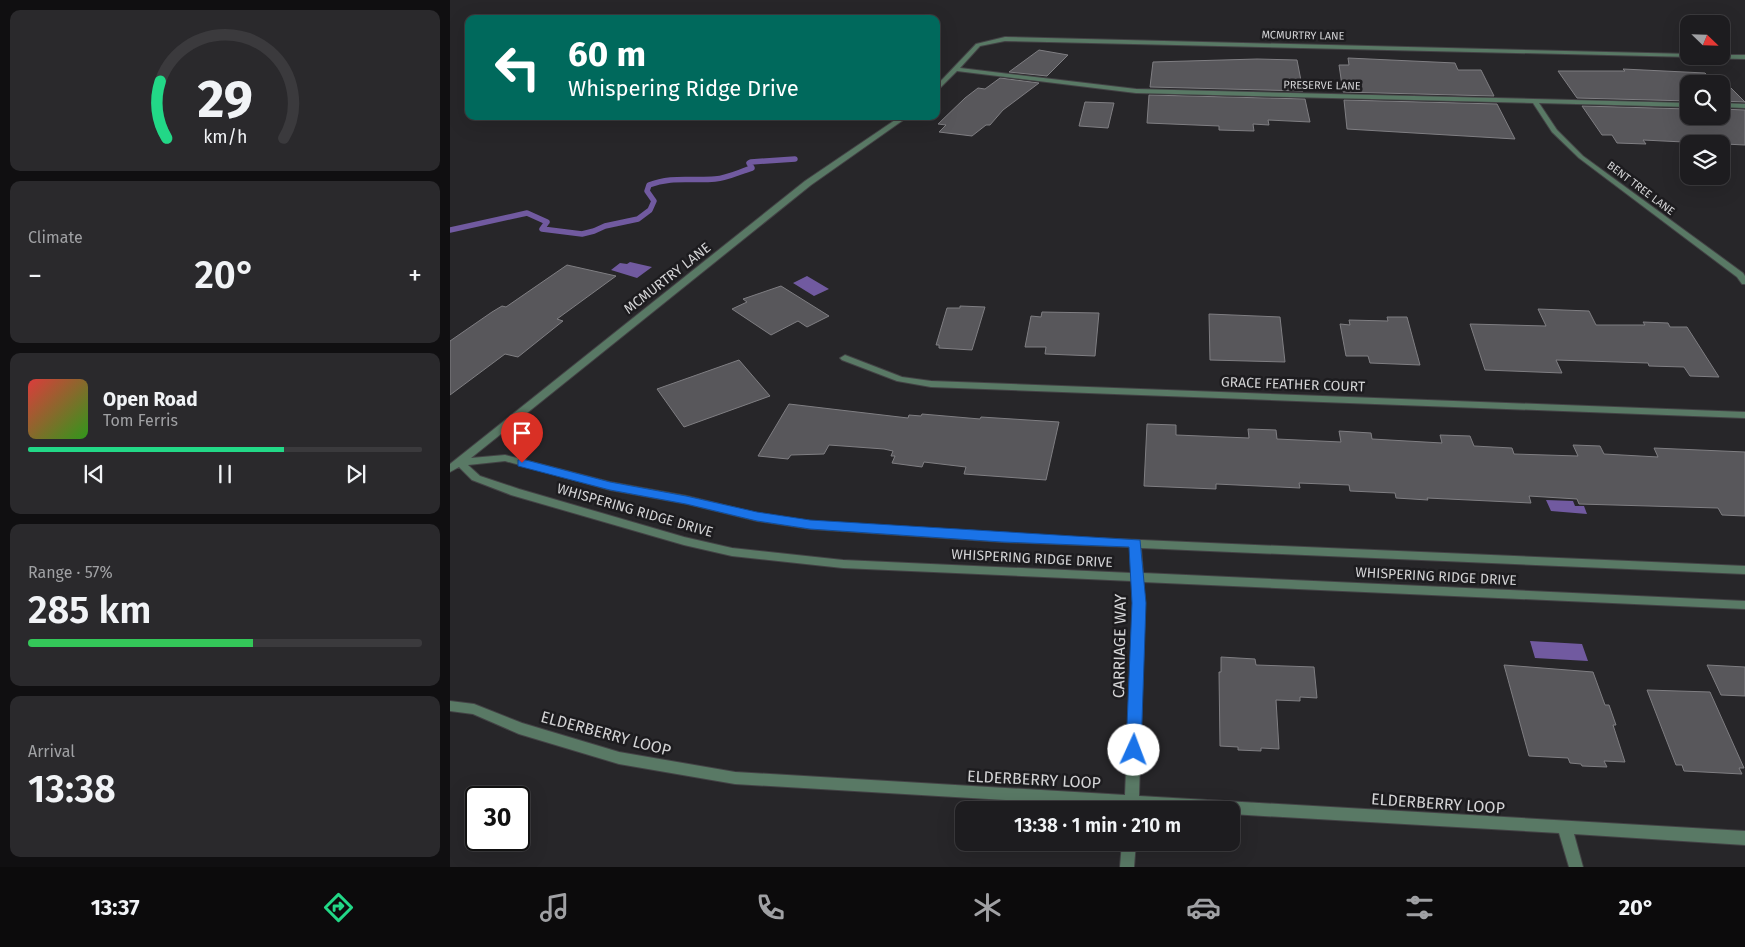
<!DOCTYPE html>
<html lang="en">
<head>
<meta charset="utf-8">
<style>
  :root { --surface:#1d1c1f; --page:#2a292c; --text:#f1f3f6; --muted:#a0a1a4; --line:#3b3a3d; --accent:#22d887 }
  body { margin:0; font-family:"Fira Sans",sans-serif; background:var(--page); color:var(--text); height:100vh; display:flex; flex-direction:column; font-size:19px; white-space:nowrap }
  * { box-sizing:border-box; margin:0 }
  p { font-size:16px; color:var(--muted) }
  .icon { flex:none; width:28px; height:28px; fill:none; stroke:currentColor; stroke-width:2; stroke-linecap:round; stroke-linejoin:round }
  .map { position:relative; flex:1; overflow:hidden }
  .drawer { display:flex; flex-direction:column; gap:10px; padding:10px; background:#100f11; width:450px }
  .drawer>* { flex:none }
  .guide { position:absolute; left:15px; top:15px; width:475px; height:105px; border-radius:10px; box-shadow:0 5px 20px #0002,0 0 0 1px var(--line); background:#00695c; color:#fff; overflow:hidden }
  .needle { width:32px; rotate:113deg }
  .buttons { position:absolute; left:1230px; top:15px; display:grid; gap:10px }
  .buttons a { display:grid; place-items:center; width:50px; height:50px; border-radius:10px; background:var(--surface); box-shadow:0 5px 20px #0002,0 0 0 1px var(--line); font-size:25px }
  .speed { position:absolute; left:15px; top:786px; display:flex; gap:10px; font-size:25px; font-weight:700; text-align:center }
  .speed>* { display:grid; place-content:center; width:65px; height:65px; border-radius:50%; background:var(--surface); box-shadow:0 5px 20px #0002,0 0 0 1px var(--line); line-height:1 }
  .speed .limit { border:2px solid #111; border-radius:8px; background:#fff; color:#111 }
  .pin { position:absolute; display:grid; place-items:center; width:42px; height:42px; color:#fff; margin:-51px -21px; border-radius:50% 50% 50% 0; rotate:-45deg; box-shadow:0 0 5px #0007 }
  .pin .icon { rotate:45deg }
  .me { position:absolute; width:55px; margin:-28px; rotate:2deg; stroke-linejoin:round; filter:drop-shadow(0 0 4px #0008) }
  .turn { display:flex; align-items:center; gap:18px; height:105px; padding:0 20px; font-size:22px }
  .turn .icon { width:65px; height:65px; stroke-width:2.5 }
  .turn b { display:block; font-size:35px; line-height:42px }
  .big { font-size:38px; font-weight:600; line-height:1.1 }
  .drawer .card { flex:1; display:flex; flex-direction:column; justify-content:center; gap:8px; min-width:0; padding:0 18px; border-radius:10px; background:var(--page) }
  .drawer .dial { align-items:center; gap:0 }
  .dial svg { height:130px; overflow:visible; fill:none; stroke:var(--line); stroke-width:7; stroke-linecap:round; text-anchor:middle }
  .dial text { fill:var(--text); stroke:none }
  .song { display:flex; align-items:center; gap:15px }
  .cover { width:60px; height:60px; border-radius:8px; background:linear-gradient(135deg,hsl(0 70% 55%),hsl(110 70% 35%)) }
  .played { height:5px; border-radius:2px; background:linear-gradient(90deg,var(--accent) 65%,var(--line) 65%) }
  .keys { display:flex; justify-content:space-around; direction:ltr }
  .heat { display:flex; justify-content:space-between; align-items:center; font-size:28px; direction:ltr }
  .charge { height:8px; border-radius:4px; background:linear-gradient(90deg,#34c759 57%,var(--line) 0) }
  .trip { position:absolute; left:505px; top:801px; width:285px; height:50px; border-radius:10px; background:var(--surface); box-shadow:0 5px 20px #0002,0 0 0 1px var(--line); font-weight:600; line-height:50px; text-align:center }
  .tab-bar { display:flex; height:80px; justify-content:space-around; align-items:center; background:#0c0b0c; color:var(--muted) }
  .tab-bar .icon { width:35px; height:35px }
  .tab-bar .current { color:var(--accent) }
  .tab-bar b { font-size:22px; color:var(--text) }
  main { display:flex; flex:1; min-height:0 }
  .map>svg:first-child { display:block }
  .water { fill:#715aa0 }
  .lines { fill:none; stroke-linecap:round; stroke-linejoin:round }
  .stream { stroke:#715aa0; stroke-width:5.5 }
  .building { fill:#58575b; stroke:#7f7e82 }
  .street-casing { stroke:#434245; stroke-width:2 }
  .street { fill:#597965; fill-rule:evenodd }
  .route { fill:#1a73e8; stroke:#114b97 }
  .labels { text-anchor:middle; stroke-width:5; stroke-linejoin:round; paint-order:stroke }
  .far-street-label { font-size:11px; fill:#d3d3d5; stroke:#1d1c1f }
  .street-label { font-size:14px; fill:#d3d3d5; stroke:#1d1c1f }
  .near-street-label { font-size:16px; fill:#d3d3d5; stroke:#1d1c1f }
</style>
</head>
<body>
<main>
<section class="drawer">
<div class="card dial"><svg viewBox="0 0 100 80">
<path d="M14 69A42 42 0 1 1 86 69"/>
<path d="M14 69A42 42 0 0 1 10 34" stroke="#22d887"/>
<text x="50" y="56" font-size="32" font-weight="700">29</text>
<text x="50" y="72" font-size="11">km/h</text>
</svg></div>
<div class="card"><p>Climate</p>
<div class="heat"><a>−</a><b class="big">20°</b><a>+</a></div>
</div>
<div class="card">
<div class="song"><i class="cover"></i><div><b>Open Road</b><p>Tom Ferris</p></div></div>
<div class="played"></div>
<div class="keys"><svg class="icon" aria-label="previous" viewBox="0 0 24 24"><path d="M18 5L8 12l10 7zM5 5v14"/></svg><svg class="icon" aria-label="pause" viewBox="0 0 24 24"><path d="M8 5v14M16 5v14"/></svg><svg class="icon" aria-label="next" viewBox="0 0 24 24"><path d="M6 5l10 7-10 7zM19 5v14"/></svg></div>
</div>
<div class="card"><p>Range · 57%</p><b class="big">285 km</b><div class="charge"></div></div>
<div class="card"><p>Arrival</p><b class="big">13:38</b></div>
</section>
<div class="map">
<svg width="1295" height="867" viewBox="0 0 1295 867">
  <rect width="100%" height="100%" fill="#272629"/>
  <path class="water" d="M180,262L202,267L187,278L161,270L170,263L177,264Z
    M357,276L379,289L364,296L343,283Z
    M1096,500L1123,501L1125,506H1134L1137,514L1101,511Z
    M1080,641L1132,644L1138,661L1085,658Z"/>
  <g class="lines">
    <path class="stream" d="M0,230L77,213L97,222L92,229L132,234L144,231L155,226L188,219L200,210L204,201L197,191L199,185C221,176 241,181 265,179C278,178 289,172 302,168L299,163L301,162L345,159"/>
  </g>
  <path class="building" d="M589,50L618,55L597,76L559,72Z
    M898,58L1005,63L1008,70H1031L1044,96L893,92L889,65H899Z
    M807,59L847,60L853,91L700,87L703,62Z
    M1173,69L1255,73L1258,76H1269L1295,102L1271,101V84H1239V101L1127,98L1108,71H1175Z
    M550,78L589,83L553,110L540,125H536L522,136L489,132L496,125L488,124L515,98L528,88L535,89Z
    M699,95L855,99L860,122L818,120L819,125L803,124L804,131L769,130V126L697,123Z
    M894,100L1047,104L1065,139L897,129Z
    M635,102L664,103L658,128L629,126Z
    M1132,106L1239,109V116H1271V109L1295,110V145L1193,140L1196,144L1167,143L1162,135H1152Z
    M117,265L166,276L107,319L113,321L68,357L55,354L0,395V341L42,312L52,306L56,307Z
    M331,286L379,316L357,327L348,321L321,335L282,309L297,302L293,299Z
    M510,306L535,307L522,350L489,348V345H486L497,308H510Z
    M1088,309L1139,311L1146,325H1195L1193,322L1218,323L1220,327H1237L1269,377L1240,376L1234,367L1199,366L1198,363L1106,360L1112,373L1035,370L1020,324L1096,326Z
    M592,312L649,313L645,356L595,354L596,347H575L581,316L591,317Z
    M759,314L830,317L835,362L760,360Z
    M937,317H957L970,365L920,363L918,356H896L890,324L900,325L899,320L938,321Z
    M289,360L320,396L234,427L207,389Z
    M339,404L458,418L459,415L471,416L472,414L530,419L531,417L609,422L596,480L514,474L516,467L474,462L472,467L442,463L445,456H441L443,451L434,449L379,445L374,454L341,455L338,459L308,456Z
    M697,424L726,425V435L799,438L798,429L826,430L827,439L891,442L889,431L921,433L922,439L992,443L990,435L1020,436L1024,446L1062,448L1064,454L1128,456L1123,445L1150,446L1154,454L1208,457L1204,448L1295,452V516L1272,515L1268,508L1129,504L1127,499L1079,496L1081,503L977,498L978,500L946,498L945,493L900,491L899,485L849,483L850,488L766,484V489L694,486Z
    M771,657L805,659L806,665L864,667L867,698L850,697V701L826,700L829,749L811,748V751L788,750V747L770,746L769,672H771Z
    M1054,665L1143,672L1155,705H1159L1166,725H1163L1175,762L1154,761L1157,767L1132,766L1131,764L1120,763L1118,758L1079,756Z
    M1257,665L1295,667V696L1271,695Z
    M1197,690L1260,692L1294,768H1289L1292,774L1234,771L1232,765H1226Z"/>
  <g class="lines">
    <defs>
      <path id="street" d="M555,37L1239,54L1241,57L555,41L530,46L510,68L686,89L1239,103V107L1089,103L1107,130L1133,156L1293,273L1295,276V284H1292L1287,277L1129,158L1102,132L1083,103L686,93L507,71L486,92V86L526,44Z
        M1271,55H1295V59L1246,58L1243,56H1271Z
        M1271,103L1295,104V108L1271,107Z
        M451,116H459L361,185L21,458L55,455L160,482L237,496L307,513L360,521L552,534L1295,566V574L691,548L693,573L1295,601V609L693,582L695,603L689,796L1295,831V845L1124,834L1133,867H1119L1109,833L781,814V810L688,808V810H674V807L285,784L169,764L69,734L23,714L0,711V701L24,704L72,723L169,752L285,772L675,795L683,603L682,581L393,568L282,556L234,545L61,495L22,480L9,467L0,472V464L355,181ZM55,461L160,490L237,504L307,521L360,529L552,542L680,547L681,573L393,560L282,548L234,537L69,489L30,476L18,465Z
        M395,355L452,377L481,381L1295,412V418L481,387L447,381L392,360L390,358Z
        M672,842H686L684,867H670Z"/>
    </defs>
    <use href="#street" class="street-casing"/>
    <use href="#street" class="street"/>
  </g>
  <path class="route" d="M72,459L160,482L236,496L307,512L360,520L690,540L696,603L691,750L689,754L684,756L678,754L676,750L682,603L679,547L552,542L360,529L307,521L236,504L160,490L68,466V460Z"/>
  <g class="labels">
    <g class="far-street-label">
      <text transform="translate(853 35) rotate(1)" y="4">MCMURTRY LANE</text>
      <text transform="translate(872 85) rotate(1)" y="4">PRESERVE LANE</text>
      <text transform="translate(1191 188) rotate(37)" y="4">BENT TREE LANE</text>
    </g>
    <g class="street-label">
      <text transform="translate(217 278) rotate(-38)" y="5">MCMURTRY LANE</text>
      <text transform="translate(843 384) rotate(2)" y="5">GRACE FEATHER COURT</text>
      <text transform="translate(185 510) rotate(16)" y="5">WHISPERING RIDGE DRIVE</text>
      <text transform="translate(582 558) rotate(3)" y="5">WHISPERING RIDGE DRIVE</text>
      <text transform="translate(986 576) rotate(3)" y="5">WHISPERING RIDGE DRIVE</text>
    </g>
    <g class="near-street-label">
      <text transform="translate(669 646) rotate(-89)" y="6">CARRIAGE WAY</text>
      <text transform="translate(156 733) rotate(15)" y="6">ELDERBERRY LOOP</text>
      <text transform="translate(584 779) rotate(3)" y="6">ELDERBERRY LOOP</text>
      <text transform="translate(988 803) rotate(4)" y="6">ELDERBERRY LOOP</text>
    </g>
  </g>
</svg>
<div class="buttons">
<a><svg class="needle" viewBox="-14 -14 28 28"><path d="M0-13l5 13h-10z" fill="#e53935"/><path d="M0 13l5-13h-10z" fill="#a0a1a4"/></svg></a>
<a><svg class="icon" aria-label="search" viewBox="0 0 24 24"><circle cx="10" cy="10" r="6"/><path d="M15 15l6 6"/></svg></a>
<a><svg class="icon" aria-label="layers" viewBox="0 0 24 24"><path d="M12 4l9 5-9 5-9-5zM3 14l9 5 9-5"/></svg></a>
</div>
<div class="speed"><div class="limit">30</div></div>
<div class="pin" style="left:72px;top:463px;background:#d93025"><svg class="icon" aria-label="arrive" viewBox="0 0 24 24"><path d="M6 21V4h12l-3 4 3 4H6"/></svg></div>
<svg class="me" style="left:684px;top:750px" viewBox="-20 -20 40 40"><circle r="19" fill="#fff"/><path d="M0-13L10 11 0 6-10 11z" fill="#1a73e8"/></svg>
<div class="trip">13:38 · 1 min · 210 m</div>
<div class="guide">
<div class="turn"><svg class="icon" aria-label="left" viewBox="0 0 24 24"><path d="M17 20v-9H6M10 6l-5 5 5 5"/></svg><div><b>60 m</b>Whispering Ridge Drive</div></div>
</div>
</div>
</main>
<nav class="tab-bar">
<b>13:37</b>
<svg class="icon current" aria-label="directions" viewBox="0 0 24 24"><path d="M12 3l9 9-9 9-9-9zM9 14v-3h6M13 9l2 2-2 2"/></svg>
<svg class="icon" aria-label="music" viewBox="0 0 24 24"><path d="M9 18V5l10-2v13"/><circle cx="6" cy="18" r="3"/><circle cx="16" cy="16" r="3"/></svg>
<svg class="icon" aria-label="phone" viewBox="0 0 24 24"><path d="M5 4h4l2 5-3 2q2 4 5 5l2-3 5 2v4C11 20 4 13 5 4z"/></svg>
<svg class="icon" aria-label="climate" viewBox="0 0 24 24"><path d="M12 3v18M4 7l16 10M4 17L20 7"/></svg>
<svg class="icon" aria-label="car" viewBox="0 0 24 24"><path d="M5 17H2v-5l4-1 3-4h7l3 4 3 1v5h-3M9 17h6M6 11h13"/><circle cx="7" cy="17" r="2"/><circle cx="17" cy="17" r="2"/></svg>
<svg class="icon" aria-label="filters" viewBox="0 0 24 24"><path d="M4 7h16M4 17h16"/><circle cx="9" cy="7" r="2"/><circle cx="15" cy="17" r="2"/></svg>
<b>20°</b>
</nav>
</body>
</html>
